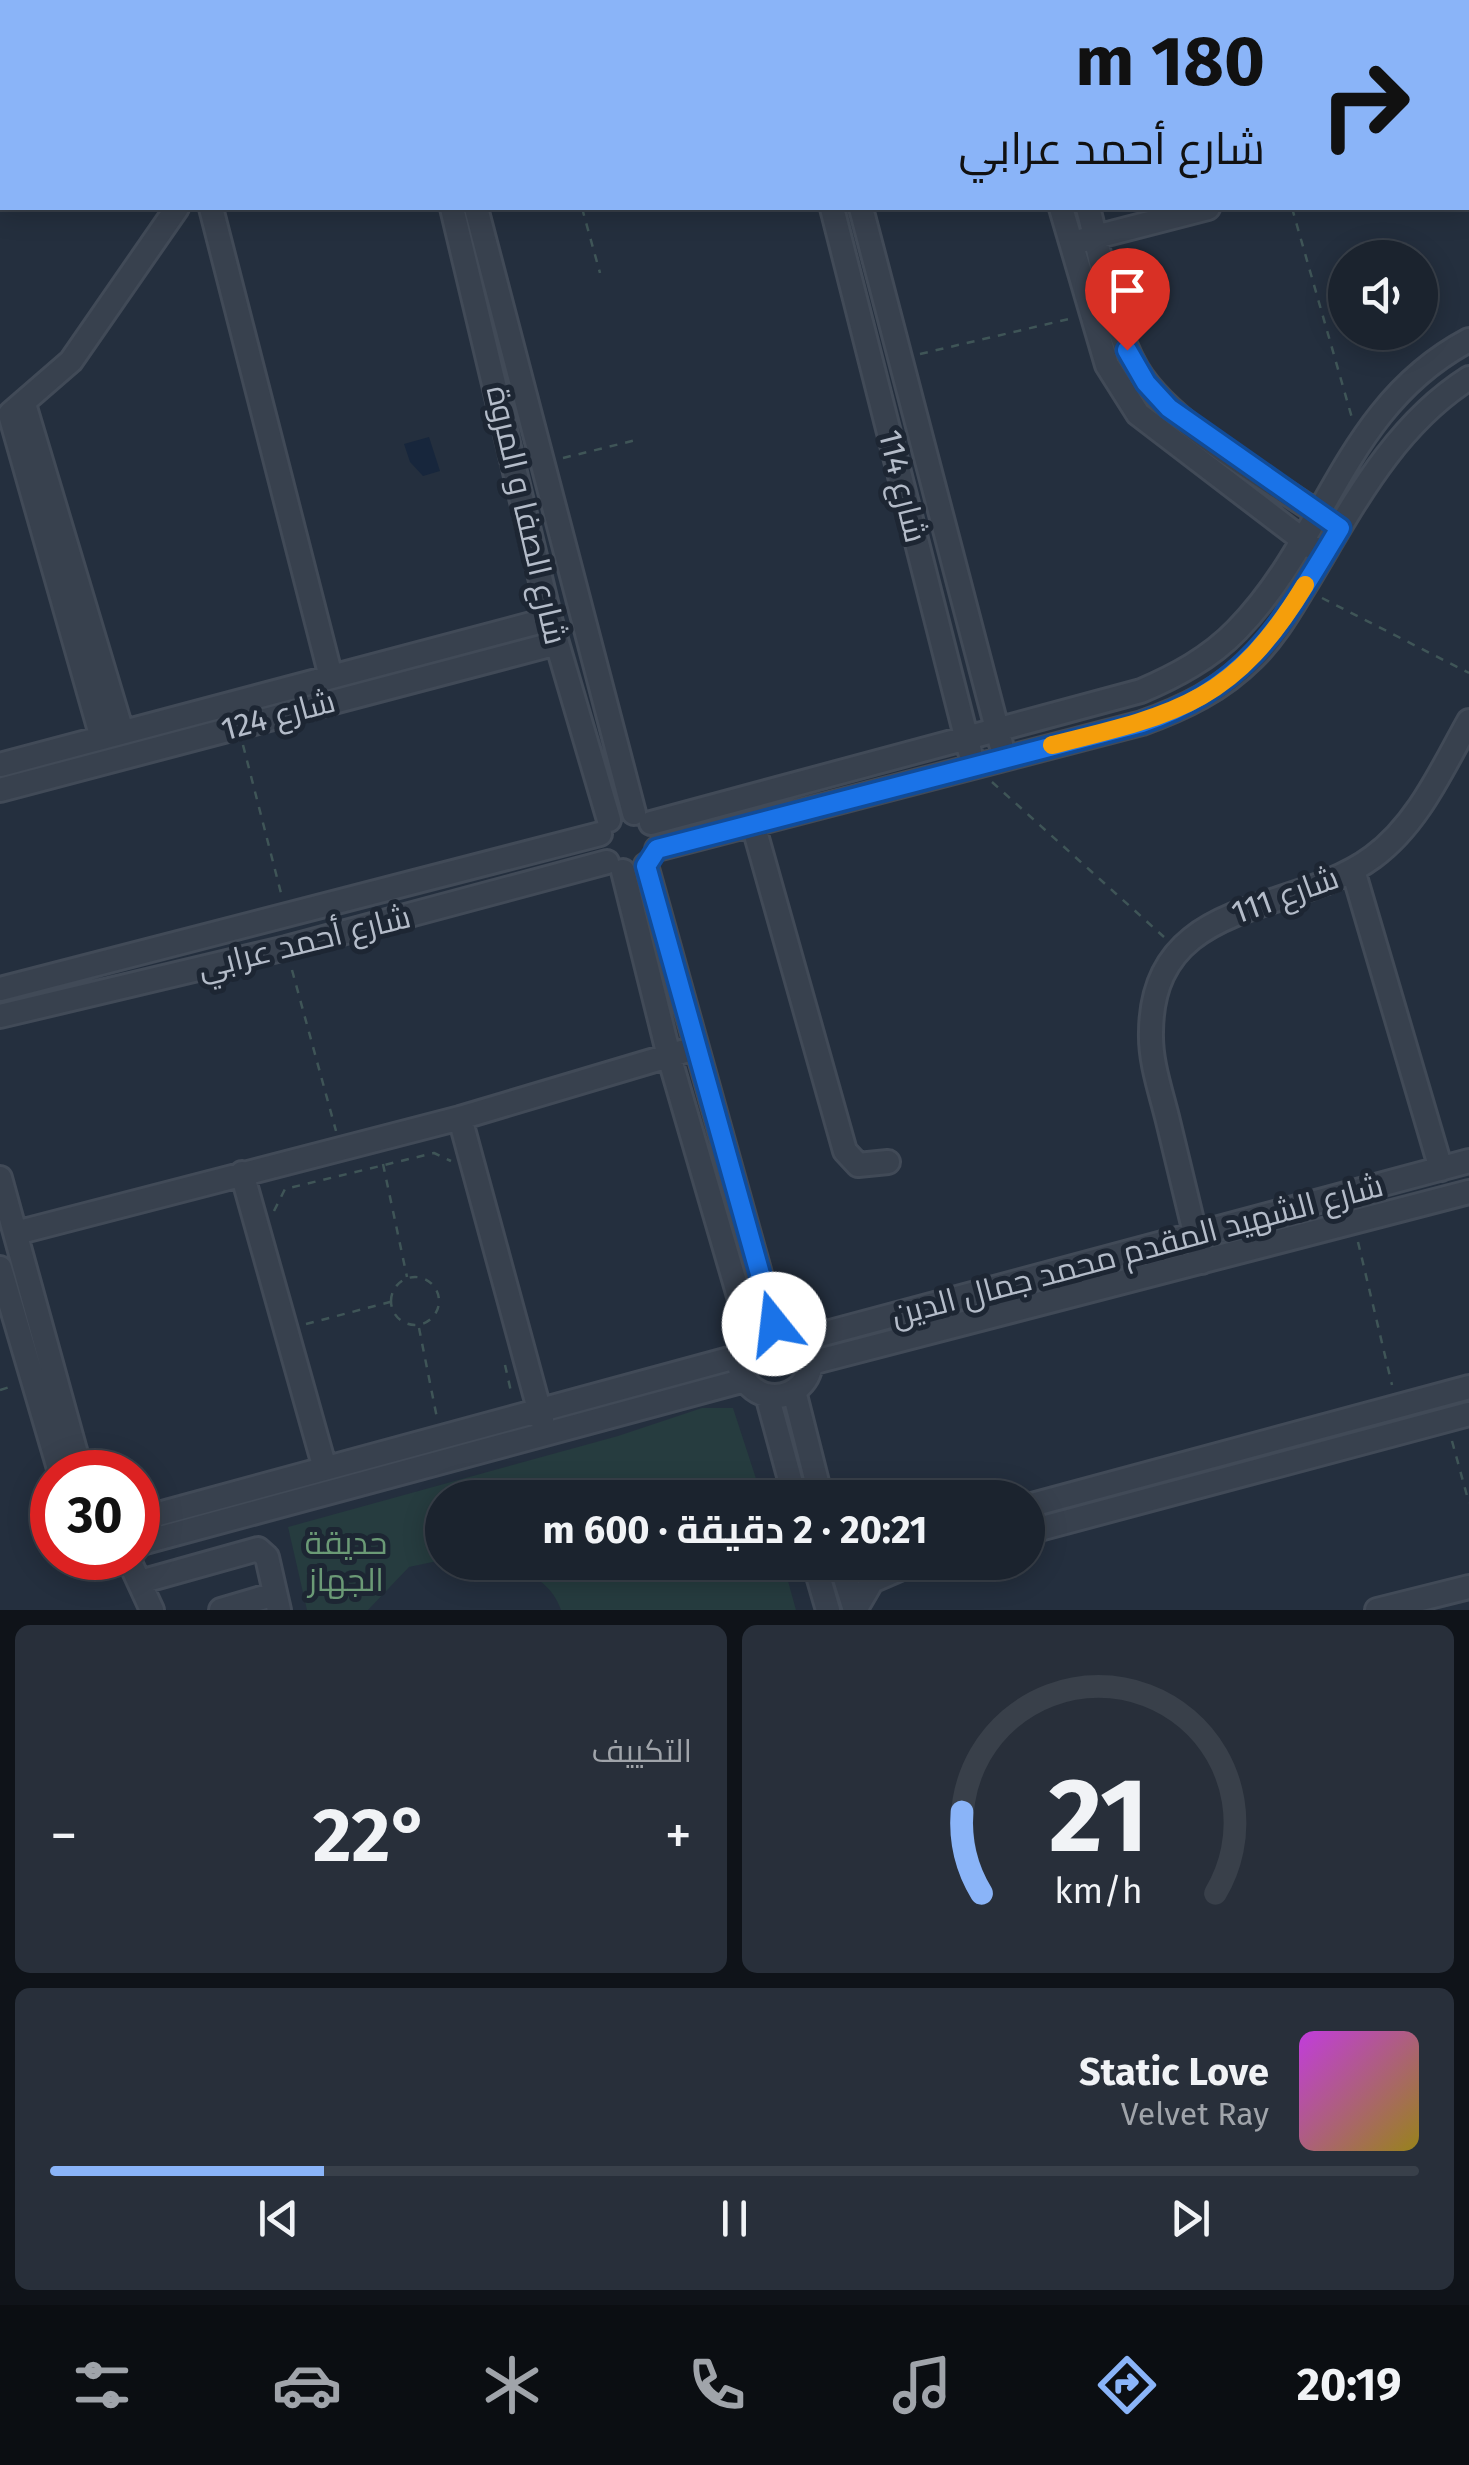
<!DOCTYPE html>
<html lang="ar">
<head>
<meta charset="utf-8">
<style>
  :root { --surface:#1b232e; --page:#282f3a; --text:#f1f3f6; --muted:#a0a4aa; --line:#39404a; --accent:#8ab4f8 }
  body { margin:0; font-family:"Fira Sans",Cairo,sans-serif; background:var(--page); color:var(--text); direction:rtl; height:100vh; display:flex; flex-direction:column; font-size:38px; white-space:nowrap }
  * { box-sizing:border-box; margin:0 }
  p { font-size:32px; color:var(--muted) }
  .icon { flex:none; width:55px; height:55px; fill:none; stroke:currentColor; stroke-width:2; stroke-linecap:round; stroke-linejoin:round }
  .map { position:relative; height:1610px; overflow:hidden; direction:ltr }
  .details { display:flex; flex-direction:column; gap:15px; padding:15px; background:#0f1319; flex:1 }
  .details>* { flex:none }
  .guide { position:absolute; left:0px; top:0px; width:1470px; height:210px; box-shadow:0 5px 25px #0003,0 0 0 2px var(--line); direction:rtl; background:#8ab4f8; color:#111; overflow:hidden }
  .fabs { position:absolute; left:1328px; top:240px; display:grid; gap:20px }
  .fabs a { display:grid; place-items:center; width:110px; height:110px; border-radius:50%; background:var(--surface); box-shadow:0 5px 25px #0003,0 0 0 2px var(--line); font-size:50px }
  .speed { position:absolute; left:30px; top:1450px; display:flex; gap:20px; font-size:50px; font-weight:700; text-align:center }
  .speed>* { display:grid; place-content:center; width:130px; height:130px; border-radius:50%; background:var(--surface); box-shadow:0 5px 25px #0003,0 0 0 2px var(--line); line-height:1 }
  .speed .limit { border:15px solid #d22; background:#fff; color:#111 }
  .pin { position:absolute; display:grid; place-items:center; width:85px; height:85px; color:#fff; margin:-102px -42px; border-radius:50% 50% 50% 0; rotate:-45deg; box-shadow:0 0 10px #0007 }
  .pin .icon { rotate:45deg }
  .me { position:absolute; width:110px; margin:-55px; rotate:344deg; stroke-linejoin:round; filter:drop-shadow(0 0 8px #0008) }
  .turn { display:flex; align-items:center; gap:35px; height:210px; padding:0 40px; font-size:45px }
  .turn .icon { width:130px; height:130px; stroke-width:2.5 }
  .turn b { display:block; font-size:70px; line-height:85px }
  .big { font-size:75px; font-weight:700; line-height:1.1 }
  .details .tile { flex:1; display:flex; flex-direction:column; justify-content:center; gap:15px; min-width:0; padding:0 35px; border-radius:15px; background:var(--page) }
  .details .dial { align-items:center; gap:0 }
  .dial svg { height:260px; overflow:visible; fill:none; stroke:var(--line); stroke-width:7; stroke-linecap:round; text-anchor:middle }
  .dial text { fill:var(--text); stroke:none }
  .song { display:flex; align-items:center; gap:30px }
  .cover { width:120px; height:120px; border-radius:15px; background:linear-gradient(135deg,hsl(290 70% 55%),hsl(50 70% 35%)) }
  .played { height:10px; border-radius:5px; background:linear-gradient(90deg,var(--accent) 20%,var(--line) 20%) }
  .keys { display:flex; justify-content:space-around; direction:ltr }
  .heat { display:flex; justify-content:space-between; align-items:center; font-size:55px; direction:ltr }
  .details .tiles { flex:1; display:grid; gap:15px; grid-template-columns:1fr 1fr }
  .tile:last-child { grid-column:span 2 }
  .trip { position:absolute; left:425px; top:1480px; width:620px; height:100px; border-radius:50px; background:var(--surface); box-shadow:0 5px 25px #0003,0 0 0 2px var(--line); font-weight:700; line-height:100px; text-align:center; direction:rtl }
  .menu { display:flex; height:160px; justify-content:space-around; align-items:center; background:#0b0e12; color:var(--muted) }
  .menu .icon { width:70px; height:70px }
  .menu .current { color:var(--accent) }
  .menu b { font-size:45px; color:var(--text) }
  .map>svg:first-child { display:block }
  .green { fill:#263c3f }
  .water { fill:#17263c }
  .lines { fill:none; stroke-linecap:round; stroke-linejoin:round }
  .minor-casing { stroke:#414a57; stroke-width:28 }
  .path { stroke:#3f5557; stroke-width:2.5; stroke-dasharray:8 8; stroke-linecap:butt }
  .minor { stroke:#38414e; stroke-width:22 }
  .route-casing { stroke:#114b97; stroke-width:25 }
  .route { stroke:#1a73e8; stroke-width:18 }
  .slow { stroke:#f59e0b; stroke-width:18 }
  .labels { text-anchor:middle; stroke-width:10; stroke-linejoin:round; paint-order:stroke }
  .street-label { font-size:32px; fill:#b4bcc9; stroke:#1d2633 }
  .park-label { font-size:32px; fill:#6b9a76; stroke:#1d2633 }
</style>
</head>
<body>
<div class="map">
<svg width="1469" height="1610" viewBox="0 0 1469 1610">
  <rect width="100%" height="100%" fill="#242f3e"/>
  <path class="green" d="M702,1408H733L762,1497L442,1498V1560L409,1567L368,1610H307L288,1527L618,1436Z
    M501,1563H783L796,1610H561C552,1583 526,1570 501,1563Z"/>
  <path class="water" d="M429,437L440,471L423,476L410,462L404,444Z"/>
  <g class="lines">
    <defs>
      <path id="minor" d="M396,0L397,2
        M425,0L426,2
        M778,0V2
        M808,0V2
        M1008,0V2
        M1031,0V2
        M1214,0L1215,2
        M1425,0L1426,2
        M25,2L26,0
        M67,2L69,0
        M0,44L2,40
        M0,113L2,108
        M1468,114H1469
        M1468,133H1469
        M211,208L331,677
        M452,208L550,619L609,820
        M476,208L634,813
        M832,208L970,752
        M861,208L1001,744
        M1061,208L1107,365L1138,414L1312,547
        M1088,208C1102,259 1110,322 1137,369C1170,425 1273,482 1328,520
        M1084,240L1208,208
        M24,404L122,732
        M11,413L71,361L177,208
        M10,414L102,738
        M0,765L550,619
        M0,790L557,643
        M651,823L1141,691C1176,676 1210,658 1237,630C1328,537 1344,406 1469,340
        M753,824L845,1151L858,1165L888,1162
        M657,849L1142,723C1184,708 1221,690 1253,658C1275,637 1290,610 1306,584C1352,508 1392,427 1469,378
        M646,865L774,1324
        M1353,870L1441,1169
        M623,871L669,1056L750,1334
        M0,989L600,834
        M0,1016L286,948L607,862
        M460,1118L542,1420
        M242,1173L324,1465
        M0,1178L81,1472
        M16,1233L460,1118L695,1048
        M1202,1262C1191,1215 1179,1168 1168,1121C1161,1092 1150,1062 1151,1032C1152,895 1294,916 1373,857C1418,824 1442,769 1469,721
        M0,1268L60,1472
        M739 1360a36 36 0 1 1 72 0a36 36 0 1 1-72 0Z
        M804,1339L1469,1161
        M811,1363L1469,1192
        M794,1391L821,1498
        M767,1395L795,1498
        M1028,1506L1469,1387
        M138,1514L151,1516L740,1356
        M1028,1532L1469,1414
        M138,1544L745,1380
        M128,1558L152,1610
        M814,1562L828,1610
        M840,1562L855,1610
        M140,1582L258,1549L267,1557L279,1610
        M221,1610L275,1594
        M855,1610L872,1581L916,1562
        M1377,1610L1469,1587"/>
    </defs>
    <use href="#minor" class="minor-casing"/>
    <path class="path" d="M527,0L528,2
      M582,208L600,273
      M1292,208L1352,418
      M920,354L1073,318
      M563,458L636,440
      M1322,598L1469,673
      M243,745L282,897
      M992,782L1164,937
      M292,970L336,1131
      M383,1164L407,1277
      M274,1211L285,1189L434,1153L451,1161
      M1358,1242L1392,1385
      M391 1301a24 24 0 1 1 48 0a24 24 0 1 1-48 0Z
      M306,1324L390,1302
      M419,1328L437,1418
      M505,1365L512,1396
      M0,1390L13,1386
      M1452,1441L1469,1503"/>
    <use href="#minor" class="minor"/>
  </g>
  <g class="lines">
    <defs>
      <path id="route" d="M774,1324L646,866L657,849L1142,723C1250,686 1284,621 1340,528L1169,408L1146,383L1127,350"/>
    </defs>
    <use href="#route" class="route-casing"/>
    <use href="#route" class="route"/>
    <path class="slow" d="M1052,745C1178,714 1234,702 1305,585"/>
  </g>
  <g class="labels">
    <g class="street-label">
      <text transform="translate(903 486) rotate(76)" y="11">شارع 114</text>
      <text transform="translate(527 515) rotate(77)" y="11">شارع الصفا و المروة</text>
      <text transform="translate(278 715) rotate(-15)" y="11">شارع 124</text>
      <text transform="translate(1285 895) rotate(-20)" y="11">شارع 111</text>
      <text transform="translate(304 942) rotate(-14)" y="11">شارع أحمد عرابي</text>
      <text transform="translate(1137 1250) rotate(-15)" y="11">شارع الشهيد المقدم محمد جمال الدين</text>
    </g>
    <g class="park-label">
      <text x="346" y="1554">حديقة<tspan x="346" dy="37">الجهاز</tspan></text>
    </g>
  </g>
</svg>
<div class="fabs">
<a><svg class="icon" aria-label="sound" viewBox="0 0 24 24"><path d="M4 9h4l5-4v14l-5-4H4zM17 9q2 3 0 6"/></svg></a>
</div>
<div class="speed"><div class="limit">30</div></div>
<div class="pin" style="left:1127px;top:350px;background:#d93025"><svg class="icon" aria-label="arrive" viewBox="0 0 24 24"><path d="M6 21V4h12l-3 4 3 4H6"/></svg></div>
<svg class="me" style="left:774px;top:1324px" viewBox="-20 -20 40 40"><circle r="19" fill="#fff"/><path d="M0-13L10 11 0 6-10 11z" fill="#1a73e8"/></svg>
<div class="trip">20:21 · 2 دقيقة · 600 m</div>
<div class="guide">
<div class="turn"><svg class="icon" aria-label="right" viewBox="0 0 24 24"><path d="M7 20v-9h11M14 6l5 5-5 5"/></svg><div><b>180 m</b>شارع أحمد عرابي</div></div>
</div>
</div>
<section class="details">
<div class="tiles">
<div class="tile dial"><svg viewBox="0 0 100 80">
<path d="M14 69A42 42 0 1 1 86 69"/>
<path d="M14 69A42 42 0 0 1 8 44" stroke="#8ab4f8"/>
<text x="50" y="56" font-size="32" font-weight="700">21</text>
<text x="50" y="72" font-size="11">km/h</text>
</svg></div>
<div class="tile"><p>التكييف</p>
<div class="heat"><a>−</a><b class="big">22°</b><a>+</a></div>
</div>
<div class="tile">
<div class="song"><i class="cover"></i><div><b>Static Love</b><p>Velvet Ray</p></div></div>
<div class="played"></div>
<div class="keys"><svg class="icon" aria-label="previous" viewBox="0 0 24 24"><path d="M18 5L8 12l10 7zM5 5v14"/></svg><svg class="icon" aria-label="pause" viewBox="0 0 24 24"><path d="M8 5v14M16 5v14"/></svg><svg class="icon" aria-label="next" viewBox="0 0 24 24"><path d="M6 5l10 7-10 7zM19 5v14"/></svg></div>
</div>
</div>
</section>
<nav class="menu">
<b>20:19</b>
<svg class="icon current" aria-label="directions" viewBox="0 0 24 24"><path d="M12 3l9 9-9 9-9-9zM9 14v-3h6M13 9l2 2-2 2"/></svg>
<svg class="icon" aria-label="music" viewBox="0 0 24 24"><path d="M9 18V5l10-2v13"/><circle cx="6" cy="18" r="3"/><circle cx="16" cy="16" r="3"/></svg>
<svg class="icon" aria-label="phone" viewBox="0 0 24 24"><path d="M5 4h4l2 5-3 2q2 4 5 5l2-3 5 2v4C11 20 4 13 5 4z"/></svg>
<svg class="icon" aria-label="climate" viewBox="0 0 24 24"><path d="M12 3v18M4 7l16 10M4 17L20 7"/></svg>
<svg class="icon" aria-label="car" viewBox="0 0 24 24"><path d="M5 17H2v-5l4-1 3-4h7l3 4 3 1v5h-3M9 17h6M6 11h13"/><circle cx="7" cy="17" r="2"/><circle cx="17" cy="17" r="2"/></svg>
<svg class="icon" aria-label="filters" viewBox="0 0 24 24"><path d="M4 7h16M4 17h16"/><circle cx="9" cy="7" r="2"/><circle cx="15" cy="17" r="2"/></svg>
</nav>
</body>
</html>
